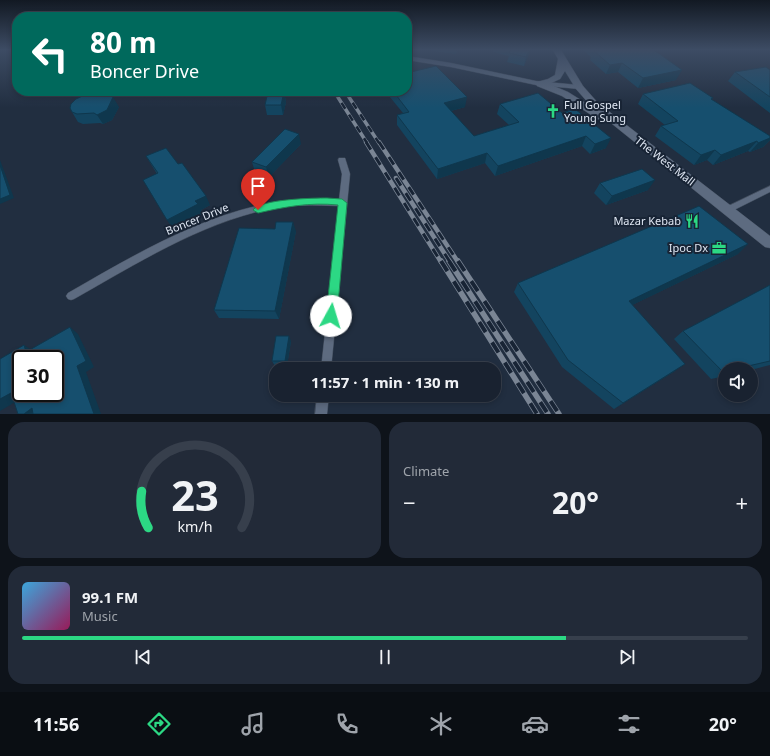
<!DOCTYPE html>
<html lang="en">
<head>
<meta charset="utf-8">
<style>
  :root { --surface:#192230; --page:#222a38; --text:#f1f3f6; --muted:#9fa4ab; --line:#373f4c; --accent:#2cd884 }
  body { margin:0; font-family:"Noto Sans",sans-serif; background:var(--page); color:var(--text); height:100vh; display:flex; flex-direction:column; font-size:15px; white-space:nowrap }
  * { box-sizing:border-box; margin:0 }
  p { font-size:13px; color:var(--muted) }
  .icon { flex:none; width:22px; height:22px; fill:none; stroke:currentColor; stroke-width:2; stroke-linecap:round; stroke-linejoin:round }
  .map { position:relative; height:414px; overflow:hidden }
  .sheet { display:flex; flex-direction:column; gap:8px; padding:8px; background:#0e131a; flex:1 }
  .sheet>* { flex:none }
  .top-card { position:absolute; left:12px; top:12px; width:400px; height:84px; border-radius:16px; box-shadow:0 2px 6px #0003,0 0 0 1px var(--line); background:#00695c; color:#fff; overflow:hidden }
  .controls { position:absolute; left:718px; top:362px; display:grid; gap:8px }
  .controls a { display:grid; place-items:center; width:40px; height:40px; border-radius:50%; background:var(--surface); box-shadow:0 2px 6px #0003,0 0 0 1px var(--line); font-size:20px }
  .speed { position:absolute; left:12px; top:350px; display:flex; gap:8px; font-size:20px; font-weight:700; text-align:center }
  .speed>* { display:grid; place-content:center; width:52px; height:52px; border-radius:50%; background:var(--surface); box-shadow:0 2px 6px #0003,0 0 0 1px var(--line); line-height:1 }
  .speed .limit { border:2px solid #111; border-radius:6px; background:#fff; color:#111 }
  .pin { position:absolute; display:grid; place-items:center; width:34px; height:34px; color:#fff; margin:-41px -17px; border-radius:50% 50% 50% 0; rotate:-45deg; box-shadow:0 0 4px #0007 }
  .pin .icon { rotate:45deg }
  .me { position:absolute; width:44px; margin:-22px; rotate:6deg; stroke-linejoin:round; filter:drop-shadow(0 0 3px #0008) }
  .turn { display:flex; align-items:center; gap:14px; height:84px; padding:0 12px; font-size:18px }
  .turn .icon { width:52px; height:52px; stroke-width:2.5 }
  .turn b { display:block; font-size:28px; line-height:34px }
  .big { font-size:30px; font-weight:700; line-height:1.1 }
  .sheet .widget { flex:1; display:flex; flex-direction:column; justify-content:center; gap:6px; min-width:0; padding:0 14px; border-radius:16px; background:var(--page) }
  .sheet .dial { align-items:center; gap:0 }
  .dial svg { height:104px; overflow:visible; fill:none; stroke:var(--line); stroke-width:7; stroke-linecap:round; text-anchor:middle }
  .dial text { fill:var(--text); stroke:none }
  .song { display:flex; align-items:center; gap:12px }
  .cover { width:48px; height:48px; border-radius:6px; background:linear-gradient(135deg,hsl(200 70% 55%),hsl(330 70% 35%)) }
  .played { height:4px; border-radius:2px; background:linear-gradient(90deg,var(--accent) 75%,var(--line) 75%) }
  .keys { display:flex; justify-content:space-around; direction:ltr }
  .heat { display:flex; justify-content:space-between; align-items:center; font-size:22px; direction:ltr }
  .sheet .tiles { flex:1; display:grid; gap:8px; grid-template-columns:1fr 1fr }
  .widget:last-child { grid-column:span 2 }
  .trip { position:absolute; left:269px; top:362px; width:232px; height:40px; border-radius:16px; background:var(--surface); box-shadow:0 2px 6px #0003,0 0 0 1px var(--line); font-weight:700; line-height:40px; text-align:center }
  .tab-bar { display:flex; height:64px; justify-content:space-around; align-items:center; background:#0a0e13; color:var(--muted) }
  .tab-bar .icon { width:28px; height:28px }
  .tab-bar .active { color:var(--accent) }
  .tab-bar b { font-size:18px; color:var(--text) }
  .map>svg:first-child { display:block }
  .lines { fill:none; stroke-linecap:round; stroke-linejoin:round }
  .street-casing { stroke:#414c5b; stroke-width:1 }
  .secondary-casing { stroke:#414c5b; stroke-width:1 }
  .street { fill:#5d6b80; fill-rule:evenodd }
  .secondary { fill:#5d6b80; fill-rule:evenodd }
  .rail-far2-casing { stroke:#7a8594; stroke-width:3.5 }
  .rail-far1-casing { stroke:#7a8594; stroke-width:4.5 }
  .rail-casing { stroke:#7a8594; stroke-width:5.5 }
  .rail-far2 { stroke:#182435; stroke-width:2.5; stroke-dasharray:7; stroke-linecap:butt }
  .rail-far1 { stroke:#182435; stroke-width:3; stroke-dasharray:9; stroke-linecap:butt }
  .rail { stroke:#182435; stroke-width:4; stroke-dasharray:12; stroke-linecap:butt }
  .wall { fill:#13445f }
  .shaded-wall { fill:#0f374d }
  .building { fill:#164f6e; stroke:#0f374d; fill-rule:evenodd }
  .route { fill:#2cd884; stroke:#1d8c56 }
  .labels { text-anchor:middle; stroke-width:4; stroke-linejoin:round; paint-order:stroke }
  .poi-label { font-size:11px; fill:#dfe7f3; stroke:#182435; text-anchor:end }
  .street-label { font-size:11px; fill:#dfe7f3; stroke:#182435 }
</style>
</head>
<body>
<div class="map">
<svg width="770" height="414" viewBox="0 0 770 414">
  <rect width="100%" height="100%" fill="#212e40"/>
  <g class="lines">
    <defs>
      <path id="street" d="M407,56L451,63L536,81L579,85L582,87L579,89L536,85L451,67L407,60Z
        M339,158H345L350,174L331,369H321L339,206C315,205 292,204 269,209C199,224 136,264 74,299L71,300L68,299L66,296L68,293C131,257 197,217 270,203C293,199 316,199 339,200L342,174L338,160Z
        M770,186V192L730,212H724L723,210L724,208Z
        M317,395H329L327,414H315Z"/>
      <path id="secondary" d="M553,50H561L583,86L598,103L770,236V248L765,247L606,119L602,121L599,120L562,96L537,86L536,84L537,82L548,79L555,75L558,59ZM565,71L576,89L592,107L568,92L549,84L560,79Z"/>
    </defs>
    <use href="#street" class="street-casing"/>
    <use href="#secondary" class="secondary-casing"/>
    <use href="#street" class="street"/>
    <use href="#secondary" class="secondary"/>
    <defs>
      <path id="rail-far2" d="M334,91L367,143
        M345,91L379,143"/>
      <path id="rail-far1" d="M366,142L441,262
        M379,142L458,262
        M396,178L450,262"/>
      <path id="rail" d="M441,261L537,414
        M449,261L548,414
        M458,261L559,414"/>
    </defs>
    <use href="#rail-far2" class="rail-far2-casing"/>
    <use href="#rail-far1" class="rail-far1-casing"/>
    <use href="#rail" class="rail-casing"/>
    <use href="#rail-far2" class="rail-far2"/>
    <use href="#rail-far1" class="rail-far1"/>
    <use href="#rail" class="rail"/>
  </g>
  <path class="wall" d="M424,50H457L456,54Z
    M493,50H530L524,66L507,62L509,56L493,52Z
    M583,50H654L676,80L638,88L618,72L606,74L590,60L591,57Z
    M770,70V113L728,81L735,72Z
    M385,91H407L465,107L451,111L474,136L509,125L497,114L500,104L562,113L606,148L590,154L582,146L495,176L485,163L437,179L397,125V115L403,113Z
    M284,92L286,102L283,115H267L265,105Z
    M643,94L712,100L770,136V140L763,147L750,152L748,151L713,165L707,160L694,165L655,136L661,126L665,125L638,104Z
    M119,107L112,120L103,124L100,123L83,124L78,122L72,112Z
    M301,144L269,177L255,172L252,162Z
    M146,156L210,205L201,210L203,214L173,229L157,174Z
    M600,183L648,190L606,205L594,193Z
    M296,231L279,319L219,318L214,310Z
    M738,254L632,305L675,371L614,409L562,367L514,292L518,283Z
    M770,285V365L751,370V369H725V376L711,379L674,339L683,331Z
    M291,341L287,366H275L272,361Z"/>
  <path class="shaded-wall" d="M529,50H530V52L524,66L526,57Z
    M622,63L618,72L606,74L610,65Z
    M682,70L676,80L638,88L643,78Z
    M284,92L286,102L283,115L281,105Z
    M113,97L119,107L112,120L103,124L97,115Z
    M467,97L465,107L443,113L444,103Z
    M299,134L301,144L269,177L266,167Z
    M586,136L582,146L495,176L498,166Z
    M611,138L606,148L590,154L595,144Z
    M770,138V140L763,147L750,152L758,143Z
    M757,141L748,151L713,165L721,155Z
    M715,150L707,160L694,165L701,155Z
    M487,153L485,163L437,179L438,169Z
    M0,160L14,198L0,204Z
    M655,180L648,190L606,205L612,196Z
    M206,196L210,205L201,210L203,214L173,229L167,220L195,201Z
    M293,222L296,231L279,319L275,311Z
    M748,244L738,254L622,310L629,301Z
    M70,327L78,334L94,367L86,372L101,414H94L77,366Z
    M289,336L291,341L287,366L285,361Z
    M24,345L33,351L26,352Z
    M685,364L675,371L614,409L623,403Z
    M11,393L22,398L0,411V399Z
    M32,408L41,414H24Z"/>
  <path class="building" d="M511,50H529L526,57L509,53Z
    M598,50H654L682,70L643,78L622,63L610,65L594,51Z
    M436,66L467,97L444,103L474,136L519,122L500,104L538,93L562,113L575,109L611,138L595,144L586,136L498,166L487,153L438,169L397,115L409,112L393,91H407V73Z
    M766,67L770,70V97L735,72Z
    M690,83L713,98L711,99L770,136V138L758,143L757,141L721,155L715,150L701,155L661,126L678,121L643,94Z
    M91,92H106L111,94L113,97L107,110L97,115L94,113L77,114L72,112L70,108L71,104L76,99Z
    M268,92H284L281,105H265Z
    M285,129L299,134L266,167L252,162Z
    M166,148L178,164L182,163L206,196L195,201L198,204L167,220L143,180L158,173L146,156Z
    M0,165L10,195L0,199Z
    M642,169L655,180L612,196L600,183Z
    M699,206L748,244L629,301L685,364L623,403L568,360L518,283Z
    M276,222H293L275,311L214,310L239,228L275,229Z
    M770,285V361L735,369H725V371L723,372L683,331Z
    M70,327L86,361L77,366L94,414H33L32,408L24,414H18L11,393L0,399V359L24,345L26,352ZM21,359H55V393H21Z
    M276,336H289L285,361H272Z"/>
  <linearGradient id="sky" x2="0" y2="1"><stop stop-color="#121923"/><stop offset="0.46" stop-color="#3d4c64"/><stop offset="1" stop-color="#3d4c64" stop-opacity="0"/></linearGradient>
  <rect width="770" height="108" fill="url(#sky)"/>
  <path class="route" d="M327,198L342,199L347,203L337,316L335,319L331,321L327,319L326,316L338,205C310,202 284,207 258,213L253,210C260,199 314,198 327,198Z"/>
  <defs>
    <symbol id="church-bare" viewBox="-9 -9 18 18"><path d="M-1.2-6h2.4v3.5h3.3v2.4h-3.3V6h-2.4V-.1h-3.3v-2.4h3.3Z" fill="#2cd884" stroke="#182435" stroke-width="2.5" paint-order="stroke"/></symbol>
    <symbol id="restaurant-bare" viewBox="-9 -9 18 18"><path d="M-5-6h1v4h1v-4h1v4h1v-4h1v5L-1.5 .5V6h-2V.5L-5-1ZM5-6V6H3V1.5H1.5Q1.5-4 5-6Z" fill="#2cd884" stroke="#182435" stroke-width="2.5" paint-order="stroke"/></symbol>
    <symbol id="office-bare" viewBox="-9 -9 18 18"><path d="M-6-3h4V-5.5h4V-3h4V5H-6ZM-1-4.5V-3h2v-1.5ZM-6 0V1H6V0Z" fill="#2cd884" stroke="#182435" stroke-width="2.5" paint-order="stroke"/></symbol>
  </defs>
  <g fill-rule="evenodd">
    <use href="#church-bare" x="543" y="101" width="20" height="20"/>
    <use href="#restaurant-bare" x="682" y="211" width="20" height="20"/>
    <use href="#office-bare" x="709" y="238" width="20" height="20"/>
  </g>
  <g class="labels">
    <g class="poi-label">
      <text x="564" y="109" text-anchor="start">Full Gospel<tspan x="564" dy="13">Young Sung</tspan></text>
      <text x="681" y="225">Mazar Kebab</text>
      <text x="708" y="252">Ipoc Dx</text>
    </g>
    <g class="street-label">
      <text transform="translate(665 161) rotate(38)" y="4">The West Mall</text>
      <text transform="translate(197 219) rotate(-22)" y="4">Boncer Drive</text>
    </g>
  </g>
</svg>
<div class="controls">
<a><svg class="icon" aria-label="sound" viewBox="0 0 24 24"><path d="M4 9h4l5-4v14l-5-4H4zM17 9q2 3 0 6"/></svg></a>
</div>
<div class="speed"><div class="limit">30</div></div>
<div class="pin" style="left:258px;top:210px;background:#d93025"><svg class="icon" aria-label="arrive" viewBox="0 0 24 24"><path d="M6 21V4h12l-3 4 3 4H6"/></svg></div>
<svg class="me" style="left:331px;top:316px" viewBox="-20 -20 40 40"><circle r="19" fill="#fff"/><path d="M0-13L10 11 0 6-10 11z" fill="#2cd884"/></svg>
<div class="trip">11:57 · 1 min · 130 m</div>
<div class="top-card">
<div class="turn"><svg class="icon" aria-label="left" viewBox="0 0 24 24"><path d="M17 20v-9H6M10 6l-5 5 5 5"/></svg><div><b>80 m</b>Boncer Drive</div></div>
</div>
</div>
<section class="sheet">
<div class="tiles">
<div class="widget dial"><svg viewBox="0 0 100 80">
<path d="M14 69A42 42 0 1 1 86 69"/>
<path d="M14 69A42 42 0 0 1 9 41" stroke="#2cd884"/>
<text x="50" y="56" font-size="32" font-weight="700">23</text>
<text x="50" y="72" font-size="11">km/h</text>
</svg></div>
<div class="widget"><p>Climate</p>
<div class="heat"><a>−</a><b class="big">20°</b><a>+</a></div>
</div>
<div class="widget">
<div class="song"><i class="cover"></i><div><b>99.1 FM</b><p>Music</p></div></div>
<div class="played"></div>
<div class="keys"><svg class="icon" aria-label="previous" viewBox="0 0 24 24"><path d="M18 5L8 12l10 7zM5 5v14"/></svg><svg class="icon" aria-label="pause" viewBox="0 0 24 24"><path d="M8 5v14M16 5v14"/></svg><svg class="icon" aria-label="next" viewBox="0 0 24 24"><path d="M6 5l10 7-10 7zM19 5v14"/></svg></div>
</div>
</div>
</section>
<nav class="tab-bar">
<b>11:56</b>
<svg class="icon active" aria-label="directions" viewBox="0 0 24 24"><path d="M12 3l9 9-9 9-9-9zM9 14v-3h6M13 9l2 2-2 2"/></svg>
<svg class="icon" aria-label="music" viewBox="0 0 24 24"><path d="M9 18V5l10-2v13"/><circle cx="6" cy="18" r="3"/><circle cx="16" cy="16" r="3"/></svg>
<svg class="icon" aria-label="phone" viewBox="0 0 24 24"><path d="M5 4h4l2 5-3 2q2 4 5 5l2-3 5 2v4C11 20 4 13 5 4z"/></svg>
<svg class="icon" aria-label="climate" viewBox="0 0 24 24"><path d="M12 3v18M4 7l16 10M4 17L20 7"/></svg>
<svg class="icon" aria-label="car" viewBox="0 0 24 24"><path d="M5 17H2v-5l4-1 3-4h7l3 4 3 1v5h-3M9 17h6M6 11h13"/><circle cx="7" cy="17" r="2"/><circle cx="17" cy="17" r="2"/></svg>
<svg class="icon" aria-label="filters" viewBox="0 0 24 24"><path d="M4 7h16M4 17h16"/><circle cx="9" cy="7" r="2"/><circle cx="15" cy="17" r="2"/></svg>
<b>20°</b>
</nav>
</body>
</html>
